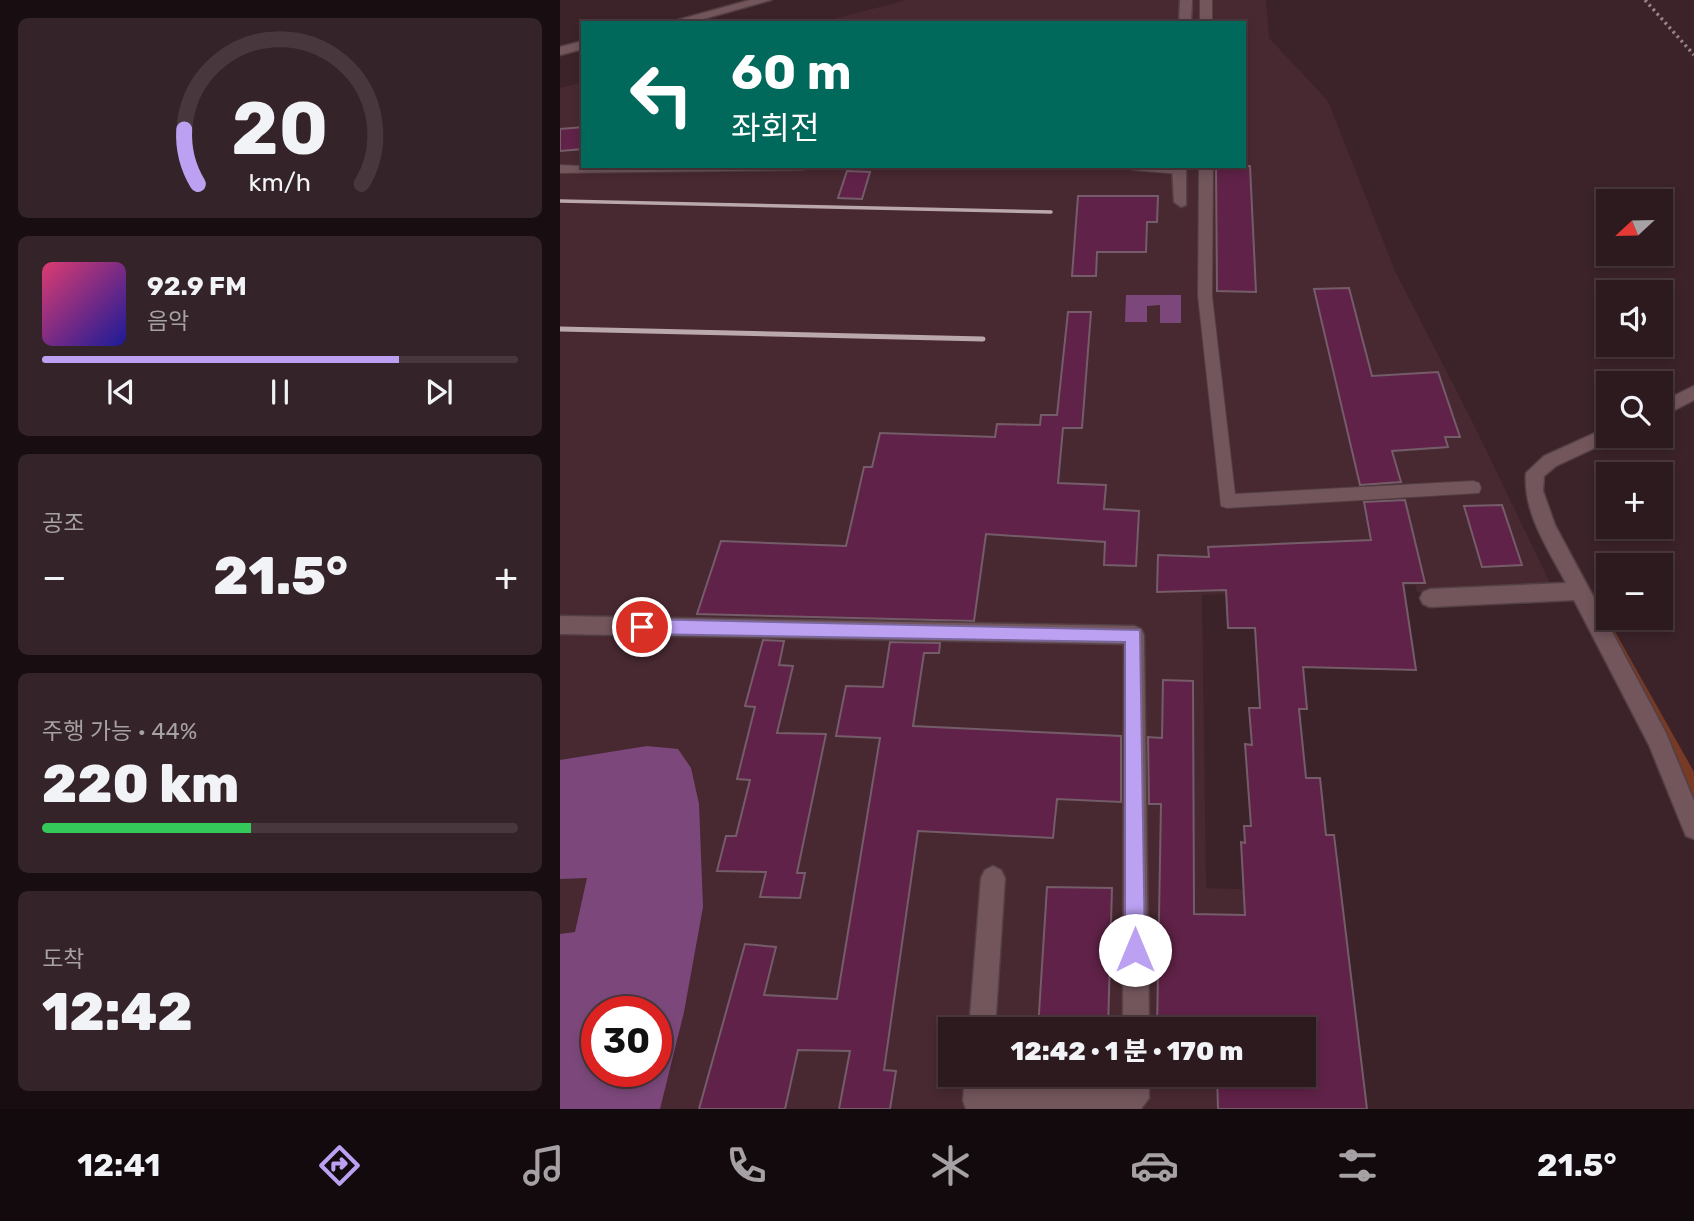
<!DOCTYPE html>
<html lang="ko">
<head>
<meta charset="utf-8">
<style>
  :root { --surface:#2c1a1f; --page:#342328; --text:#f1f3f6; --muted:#a6a1a4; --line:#48383d; --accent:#bca0f2 }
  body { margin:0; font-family:Rubik,"Noto Sans KR",sans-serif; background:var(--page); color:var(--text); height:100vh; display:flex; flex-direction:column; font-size:26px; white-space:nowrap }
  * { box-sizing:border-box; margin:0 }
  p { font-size:23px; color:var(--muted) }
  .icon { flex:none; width:38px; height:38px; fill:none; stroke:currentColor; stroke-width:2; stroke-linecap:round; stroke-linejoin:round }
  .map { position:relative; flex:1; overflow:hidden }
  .details { display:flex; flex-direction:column; gap:18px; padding:18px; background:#180e11; width:560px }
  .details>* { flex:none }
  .hud { position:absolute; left:21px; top:21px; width:665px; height:147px; border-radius:0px; box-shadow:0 4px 10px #0003,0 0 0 2px var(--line); background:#00695c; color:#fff; overflow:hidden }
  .needle { width:46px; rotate:248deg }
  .controls { position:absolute; left:1036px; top:189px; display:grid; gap:14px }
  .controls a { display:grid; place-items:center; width:77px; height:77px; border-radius:0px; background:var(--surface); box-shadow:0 4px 10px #0003,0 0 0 2px var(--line); font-size:35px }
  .speed { position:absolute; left:21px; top:996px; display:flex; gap:14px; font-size:35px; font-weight:700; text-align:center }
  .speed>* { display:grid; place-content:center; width:91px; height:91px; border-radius:50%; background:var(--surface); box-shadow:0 4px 10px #0003,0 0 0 2px var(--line); line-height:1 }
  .speed .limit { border:10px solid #d22; background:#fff; color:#111 }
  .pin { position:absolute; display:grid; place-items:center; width:60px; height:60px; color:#fff; margin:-30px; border:4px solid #fff; border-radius:50%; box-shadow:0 2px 7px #0007 }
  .me { position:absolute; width:77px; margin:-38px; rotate:0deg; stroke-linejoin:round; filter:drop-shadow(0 0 5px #0008) }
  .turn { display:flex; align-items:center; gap:24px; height:147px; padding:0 35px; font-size:32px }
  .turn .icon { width:91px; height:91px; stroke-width:2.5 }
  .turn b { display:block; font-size:49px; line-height:60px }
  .big { font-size:52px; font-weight:800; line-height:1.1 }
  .details .card { flex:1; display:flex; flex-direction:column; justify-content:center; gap:10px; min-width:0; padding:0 24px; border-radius:10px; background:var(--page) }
  .details .dial { align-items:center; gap:0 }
  .dial svg { height:182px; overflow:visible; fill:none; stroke:var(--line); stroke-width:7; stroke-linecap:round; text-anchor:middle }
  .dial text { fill:var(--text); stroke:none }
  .song { display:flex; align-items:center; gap:21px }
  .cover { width:84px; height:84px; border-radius:10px; background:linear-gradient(135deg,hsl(340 70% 55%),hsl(240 70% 35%)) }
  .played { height:7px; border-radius:4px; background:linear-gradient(90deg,var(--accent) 75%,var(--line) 75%) }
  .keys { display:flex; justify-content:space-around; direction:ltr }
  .heat { display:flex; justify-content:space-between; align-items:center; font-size:38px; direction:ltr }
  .charge { height:10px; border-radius:5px; background:linear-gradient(90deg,#34c759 44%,var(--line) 0) }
  .trip { position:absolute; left:378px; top:1017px; width:378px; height:70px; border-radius:0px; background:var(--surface); box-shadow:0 4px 10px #0003,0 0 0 2px var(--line); font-weight:800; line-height:70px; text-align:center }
  .tabs { display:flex; height:112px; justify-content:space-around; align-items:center; background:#120a0c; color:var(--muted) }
  .tabs .icon { width:49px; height:49px }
  .tabs .active { color:var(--accent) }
  .tabs b { font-size:32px; color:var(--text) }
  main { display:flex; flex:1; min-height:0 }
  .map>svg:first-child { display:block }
  .built { fill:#482931; fill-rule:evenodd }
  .green { fill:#773a24 }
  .water { fill:#7c487b; fill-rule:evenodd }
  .building { fill:#602248; stroke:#755c69; stroke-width:2 }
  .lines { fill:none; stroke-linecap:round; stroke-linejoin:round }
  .service-casing { stroke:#533f44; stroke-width:2 }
  .minor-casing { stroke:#533f44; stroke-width:3 }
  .path { stroke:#978287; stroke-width:3.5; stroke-dasharray:2.5 3.5; stroke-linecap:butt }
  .service { fill:#72565c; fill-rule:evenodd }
  .minor { fill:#72565c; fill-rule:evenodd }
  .rail-far1 { stroke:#bba8ac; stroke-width:3.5 }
  .rail { stroke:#bba8ac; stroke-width:5 }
  .route { fill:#bca0f2; stroke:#7a689d; stroke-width:2 }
</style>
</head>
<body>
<main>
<section class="details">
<div class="card dial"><svg viewBox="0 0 100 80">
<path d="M14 69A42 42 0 1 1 86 69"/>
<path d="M14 69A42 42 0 0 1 8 45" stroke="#bca0f2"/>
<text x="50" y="56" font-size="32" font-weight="700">20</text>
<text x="50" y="72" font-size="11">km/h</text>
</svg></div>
<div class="card">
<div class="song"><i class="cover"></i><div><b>92.9 FM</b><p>음악</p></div></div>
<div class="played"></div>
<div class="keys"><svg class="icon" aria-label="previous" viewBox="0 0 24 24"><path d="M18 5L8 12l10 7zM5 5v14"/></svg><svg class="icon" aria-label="pause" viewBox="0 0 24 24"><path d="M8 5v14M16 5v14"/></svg><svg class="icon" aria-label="next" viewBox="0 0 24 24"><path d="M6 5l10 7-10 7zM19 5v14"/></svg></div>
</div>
<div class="card"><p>공조</p>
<div class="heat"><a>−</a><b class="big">21.5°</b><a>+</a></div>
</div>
<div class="card"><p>주행 가능 · 44%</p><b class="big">220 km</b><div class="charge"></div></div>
<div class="card"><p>도착</p><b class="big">12:42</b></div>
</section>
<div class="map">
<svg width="1134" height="1109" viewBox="0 0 1134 1109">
  <rect width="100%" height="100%" fill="#3b2329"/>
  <path class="built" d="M347,0H706L709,38L768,101L835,271L915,427L992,587L857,592L855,585L642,595L646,888L707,890L721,1029H390V1074L724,1075L727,1109H0V88L23,82V166H684V23H257ZM37,1012H96V1071H37Z"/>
  <path class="green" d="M995,525L1134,772V800Z"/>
  <path class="water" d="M566,295H621V323H600V305L587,306V322H565Z
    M87,746L118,749L131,768L139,804L143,907L124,1012L100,1109H0V934L15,932L27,878L0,879V760ZM37,1012H96V1071H37Z"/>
  <path class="building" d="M23,127V149L0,151V129Z
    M656,166H690L696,292L657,291Z
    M287,171L310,172L302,199L278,198Z
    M518,196H598L597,222H587L586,252H537L536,276H512Z
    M789,288L812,376L878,372L900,437H885L888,447L832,451L841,482L800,485L754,289Z
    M508,312H531L522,428H503L498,483L546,485L544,509L579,511L576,566L544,565L545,542L426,534L414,621L137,614L161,541L286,546L304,467H312L320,433L435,437L437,424L480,425L481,415H497Z
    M845,500L865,583H843L856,670L743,667L747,709H739L746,778H760L766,835H774L807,1109H658L657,1074H744V1029H597L601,804H589L588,737L602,738L603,680L633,681L634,914L685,915L681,842L685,843L684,826H691L685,744L692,745L689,708H700L695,628H668L666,590L597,592L598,555L649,557L648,547L811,540L804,502Z
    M942,505L962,565L922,567L904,506Z
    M203,640L224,641L219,665L233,666L217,733L266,734L237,873H245L240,898L200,897L206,872L157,871L166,836H176L190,780L177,779L195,707L185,706Z
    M330,642L380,643L379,653H364L353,726L561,736V802L497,799L493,838L358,831L324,1070L336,1071L330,1109H279L290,1051L238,1050L225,1109H139L185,944L216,947L204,995L277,999L320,738L276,736L286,686L323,687Z
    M487,887L552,888L548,1029H478Z"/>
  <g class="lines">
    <defs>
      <path id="service" d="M640,0H652V23H640Z
        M0,165L23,166H250L244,170L0,173Z
        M567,166H620L626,170L619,174L573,170Z
        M639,166H653L652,296L675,494L913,481L919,483L921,488L919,493L667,508L661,506L638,296Z"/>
      <path id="minor" d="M190,0H211L129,23H107Z
        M620,0H632L631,23H619Z
        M23,41V49L0,55V47Z
        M612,166H626V205L621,207L614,202Z
        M1134,386V400L1101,417V402Z
        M1048,427V436H1056L1054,439L996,466L984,476L983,491L995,525L1106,733L1134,801V839L1126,836L1089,745L1014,600L870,607L863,604L860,598L863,592L870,589L1006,583C988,549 963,513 966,473L984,456Z
        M0,616L574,626L581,629L584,635L589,1029H563L564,644L0,634Z
        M433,866L441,870L445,878L435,1029H409L421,878L425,870Z
        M405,1074H431L430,1088L563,1085V1074H589V1098L581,1109H406L403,1101Z"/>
    </defs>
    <use href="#service" class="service-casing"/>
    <use href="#minor" class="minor-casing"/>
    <path class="path" d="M1085,0L1134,55"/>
    <use href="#service" class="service"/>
    <use href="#minor" class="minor"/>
    <path class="rail-far1" d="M0,201L491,212"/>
    <path class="rail" d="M0,329L423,339"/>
  </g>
  <path class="route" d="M82,619L580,630L585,950L582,957L575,960L568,957L565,950V642L82,634L74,627Z"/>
</svg>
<div class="controls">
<a><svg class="needle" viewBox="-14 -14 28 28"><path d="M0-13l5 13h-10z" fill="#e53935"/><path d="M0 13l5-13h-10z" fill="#a6a1a4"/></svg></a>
<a><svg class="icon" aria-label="sound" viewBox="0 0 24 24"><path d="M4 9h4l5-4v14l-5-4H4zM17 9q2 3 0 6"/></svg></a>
<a><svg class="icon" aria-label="search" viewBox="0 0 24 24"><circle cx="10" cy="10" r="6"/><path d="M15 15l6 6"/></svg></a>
<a>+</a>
<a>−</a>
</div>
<div class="speed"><div class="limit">30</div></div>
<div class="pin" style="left:82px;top:627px;background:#d93025"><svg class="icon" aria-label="arrive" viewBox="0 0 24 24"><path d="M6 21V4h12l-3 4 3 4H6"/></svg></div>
<svg class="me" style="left:575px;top:950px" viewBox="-20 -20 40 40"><circle r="19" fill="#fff"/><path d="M0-13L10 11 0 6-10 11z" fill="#bca0f2"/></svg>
<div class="trip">12:42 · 1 분 · 170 m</div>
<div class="hud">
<div class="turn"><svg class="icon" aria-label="left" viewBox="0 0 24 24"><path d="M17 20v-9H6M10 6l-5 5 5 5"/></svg><div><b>60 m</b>좌회전</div></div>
</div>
</div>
</main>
<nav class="tabs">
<b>12:41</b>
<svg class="icon active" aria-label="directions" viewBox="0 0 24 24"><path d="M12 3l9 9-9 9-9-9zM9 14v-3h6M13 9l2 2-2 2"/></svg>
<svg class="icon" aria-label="music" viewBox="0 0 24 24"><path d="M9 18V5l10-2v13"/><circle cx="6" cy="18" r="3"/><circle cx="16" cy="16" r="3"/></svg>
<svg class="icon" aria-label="phone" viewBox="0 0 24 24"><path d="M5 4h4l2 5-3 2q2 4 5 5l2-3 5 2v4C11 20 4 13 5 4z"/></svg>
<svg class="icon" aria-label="climate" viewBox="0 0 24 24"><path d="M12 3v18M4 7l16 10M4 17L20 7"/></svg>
<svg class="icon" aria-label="car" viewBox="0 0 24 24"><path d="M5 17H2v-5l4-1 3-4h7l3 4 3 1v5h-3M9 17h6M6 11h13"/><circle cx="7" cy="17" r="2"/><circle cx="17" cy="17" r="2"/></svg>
<svg class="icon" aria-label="filters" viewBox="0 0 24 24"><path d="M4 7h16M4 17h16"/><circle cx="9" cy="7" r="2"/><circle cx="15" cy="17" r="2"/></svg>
<b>21.5°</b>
</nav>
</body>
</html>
